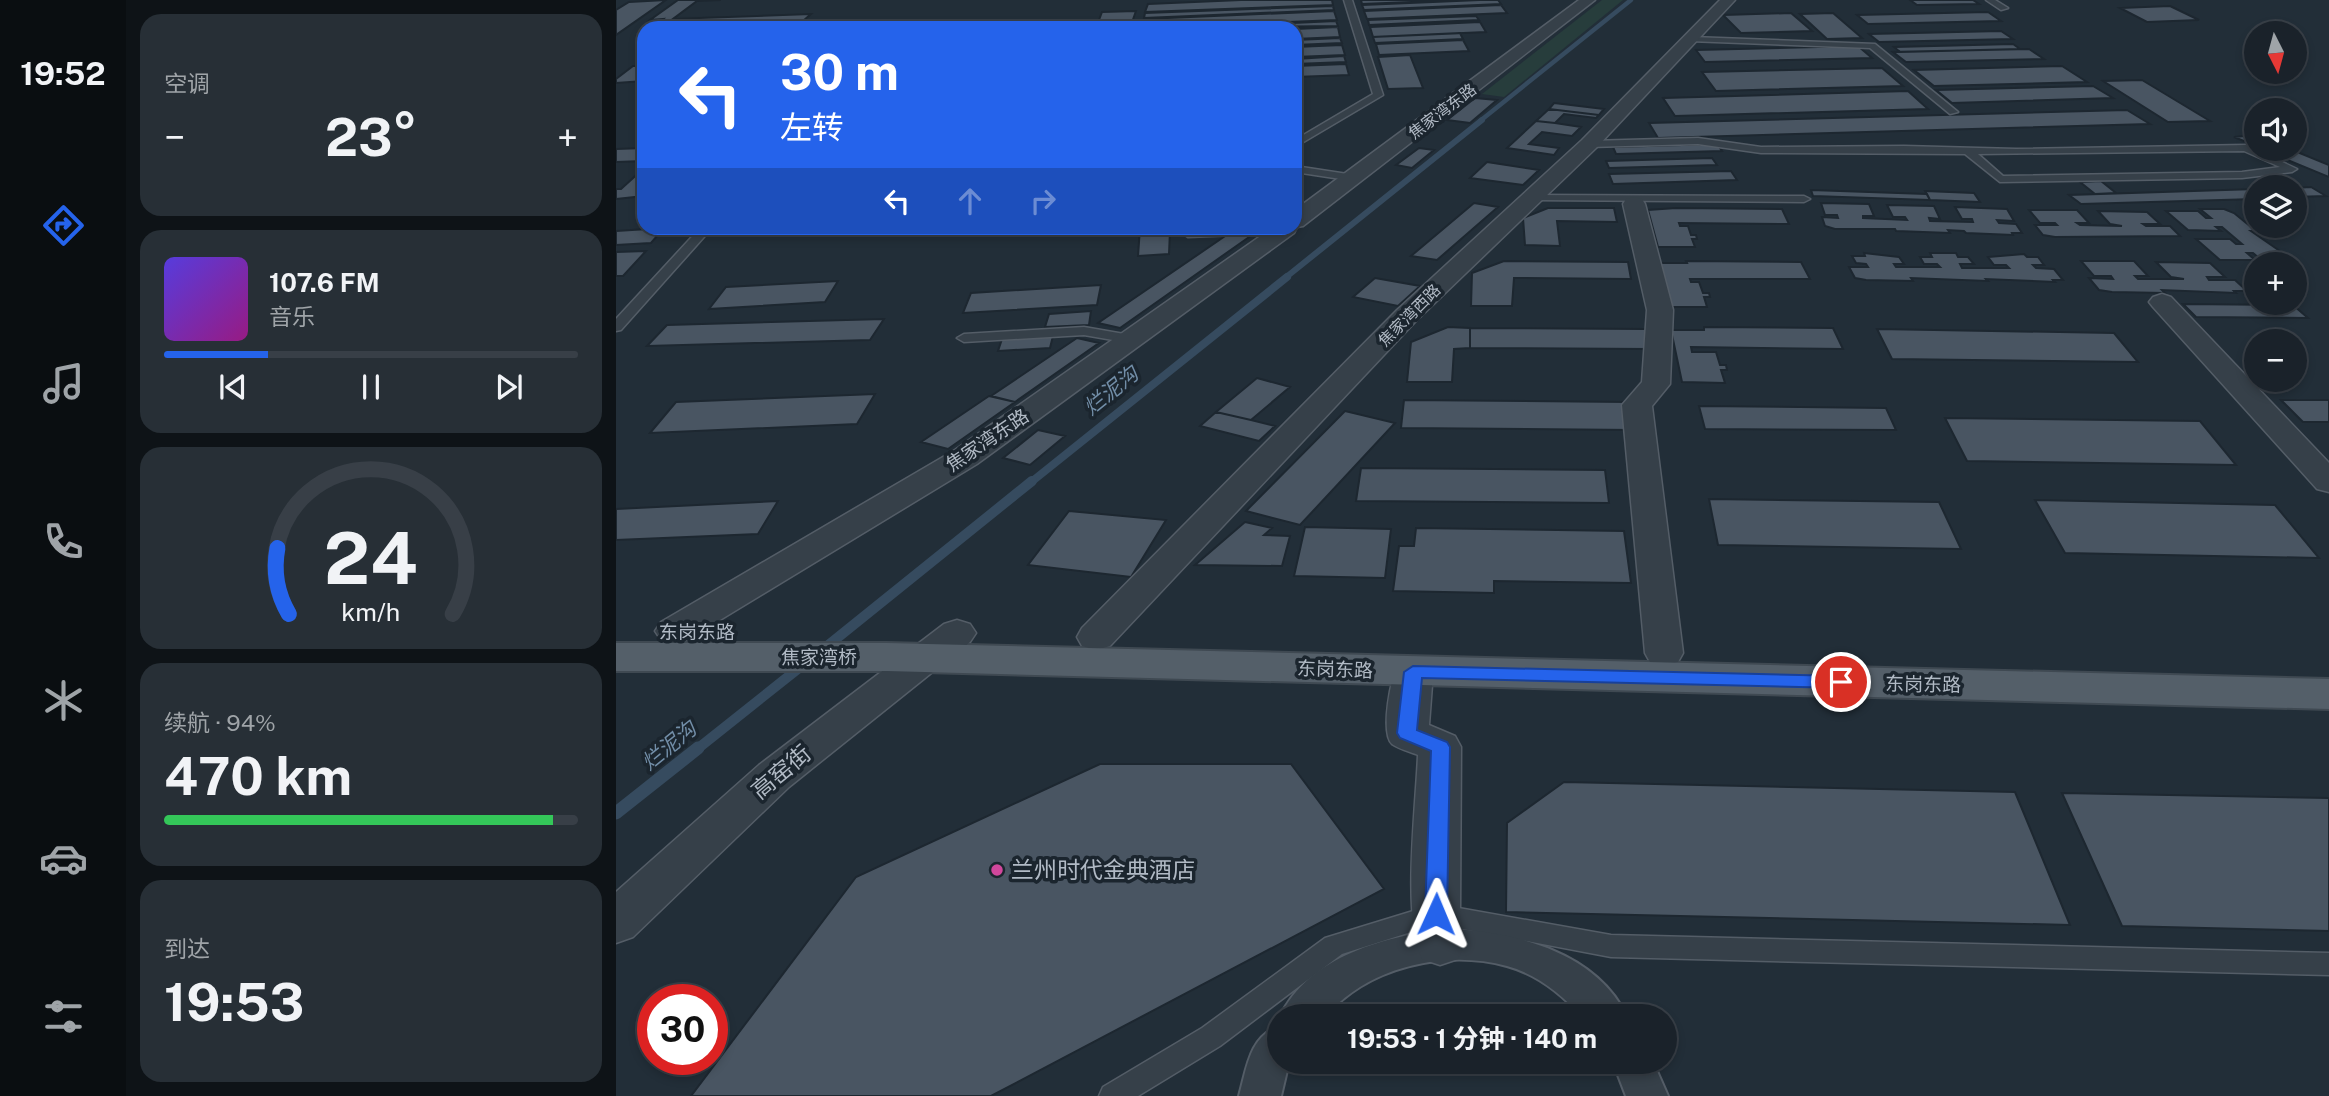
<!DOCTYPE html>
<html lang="zh">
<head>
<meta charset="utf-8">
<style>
  :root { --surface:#1a222a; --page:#272f36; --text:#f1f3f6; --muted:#9fa4a8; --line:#383f47; --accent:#2563eb }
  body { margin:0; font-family:"Public Sans","Noto Sans SC",sans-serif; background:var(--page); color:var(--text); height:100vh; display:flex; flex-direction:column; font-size:26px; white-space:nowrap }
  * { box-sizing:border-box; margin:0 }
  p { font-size:23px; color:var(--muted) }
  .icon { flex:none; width:38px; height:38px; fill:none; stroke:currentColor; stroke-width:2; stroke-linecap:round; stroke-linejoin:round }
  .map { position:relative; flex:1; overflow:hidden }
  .panel { display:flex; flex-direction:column; gap:14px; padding:14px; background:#0e1317; width:490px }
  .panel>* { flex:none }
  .top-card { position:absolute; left:21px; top:21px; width:665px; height:214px; border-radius:21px; box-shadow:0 4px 10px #0003,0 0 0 2px var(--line); background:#2563eb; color:#fff; overflow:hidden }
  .needle { width:46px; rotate:174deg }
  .tools { position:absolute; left:1628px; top:21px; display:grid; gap:14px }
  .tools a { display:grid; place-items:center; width:63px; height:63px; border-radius:50%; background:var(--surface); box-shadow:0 4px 10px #0003,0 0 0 2px var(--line); font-size:35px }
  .speed { position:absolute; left:21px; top:984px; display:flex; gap:14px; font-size:35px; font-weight:700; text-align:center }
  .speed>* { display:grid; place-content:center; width:91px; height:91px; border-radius:50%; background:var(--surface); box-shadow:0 4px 10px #0003,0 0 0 2px var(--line); line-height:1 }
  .speed .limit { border:10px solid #d22; background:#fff; color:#111 }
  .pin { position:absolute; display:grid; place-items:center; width:60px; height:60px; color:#fff; margin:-30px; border:4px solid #fff; border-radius:50%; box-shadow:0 2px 7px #0007 }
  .me { position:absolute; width:77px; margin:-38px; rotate:1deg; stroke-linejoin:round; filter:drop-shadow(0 0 5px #0008) }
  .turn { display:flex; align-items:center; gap:24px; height:147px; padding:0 28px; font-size:32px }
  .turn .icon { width:91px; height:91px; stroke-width:2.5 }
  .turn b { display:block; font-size:49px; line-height:60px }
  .lanes { display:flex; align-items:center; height:66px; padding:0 28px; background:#0003; justify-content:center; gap:35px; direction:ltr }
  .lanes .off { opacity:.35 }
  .big { font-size:52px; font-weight:700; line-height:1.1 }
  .panel .tile { flex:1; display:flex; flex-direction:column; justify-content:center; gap:10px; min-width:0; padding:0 24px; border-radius:21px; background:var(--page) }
  .panel .dial { align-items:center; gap:0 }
  .dial svg { height:182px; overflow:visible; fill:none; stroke:var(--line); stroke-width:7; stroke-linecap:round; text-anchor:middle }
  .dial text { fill:var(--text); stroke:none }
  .song { display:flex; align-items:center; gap:21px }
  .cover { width:84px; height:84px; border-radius:10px; background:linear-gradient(135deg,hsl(250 70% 55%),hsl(310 70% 35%)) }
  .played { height:7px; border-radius:4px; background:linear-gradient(90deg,var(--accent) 25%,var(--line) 25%) }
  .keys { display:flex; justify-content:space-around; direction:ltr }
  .heat { display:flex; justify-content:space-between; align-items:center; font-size:38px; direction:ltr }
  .charge { height:10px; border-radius:5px; background:linear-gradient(90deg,#34c759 94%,var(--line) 0) }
  .trip { position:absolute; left:651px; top:1004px; width:410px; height:70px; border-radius:35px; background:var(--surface); box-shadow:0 4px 10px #0003,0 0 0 2px var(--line); font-weight:700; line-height:70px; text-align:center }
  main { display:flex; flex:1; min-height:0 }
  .tabs { display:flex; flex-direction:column; width:126px; justify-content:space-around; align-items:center; background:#0a0e11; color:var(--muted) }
  .tabs .icon { width:49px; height:49px }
  .tabs .active { color:var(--accent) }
  .tabs b { font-size:32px; color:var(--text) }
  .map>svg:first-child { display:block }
  .green { fill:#273d3c }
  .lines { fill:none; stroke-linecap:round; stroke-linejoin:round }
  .stream-far4 { stroke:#364b5f; stroke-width:4.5 }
  .stream-far3 { stroke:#364b5f; stroke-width:6 }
  .stream-far2 { stroke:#364b5f; stroke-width:8 }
  .stream-far1 { stroke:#364b5f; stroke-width:10 }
  .stream { stroke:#364b5f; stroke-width:13 }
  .building { fill:#495562; stroke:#1d2730; stroke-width:2 }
  .service-casing { stroke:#545d67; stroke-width:3 }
  .pedestrian-casing { stroke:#545d67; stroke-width:4 }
  .minor-casing { stroke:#545d67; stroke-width:3 }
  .primary-casing { stroke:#3f4952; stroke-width:4 }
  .service { fill:#364049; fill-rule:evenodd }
  .pedestrian { fill:#364049; fill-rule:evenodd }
  .minor { fill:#364049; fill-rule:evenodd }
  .primary { fill:#545f69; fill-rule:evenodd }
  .route { fill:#2563eb; stroke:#184099; stroke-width:2 }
  .hotel-dot { fill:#d1479c; stroke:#1b252e; stroke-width:2.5 }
  .labels { text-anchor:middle; stroke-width:7; stroke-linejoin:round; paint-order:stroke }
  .far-street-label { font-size:16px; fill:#b1bac5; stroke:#1b252e }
  .street-label { font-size:19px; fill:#b1bac5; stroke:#1b252e }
  .water-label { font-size:21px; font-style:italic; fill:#728ea8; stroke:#1b252e }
  .near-street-label { font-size:23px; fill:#b1bac5; stroke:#1b252e }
  .near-poi-label { font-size:23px; fill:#b1bac5; stroke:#1b252e; text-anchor:start }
</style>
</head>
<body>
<main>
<nav class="tabs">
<b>19:52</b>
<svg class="icon active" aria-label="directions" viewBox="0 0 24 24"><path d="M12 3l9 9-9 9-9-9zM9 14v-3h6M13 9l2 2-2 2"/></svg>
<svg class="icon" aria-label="music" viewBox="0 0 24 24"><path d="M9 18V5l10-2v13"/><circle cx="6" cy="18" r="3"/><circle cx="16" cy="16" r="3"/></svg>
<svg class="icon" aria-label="phone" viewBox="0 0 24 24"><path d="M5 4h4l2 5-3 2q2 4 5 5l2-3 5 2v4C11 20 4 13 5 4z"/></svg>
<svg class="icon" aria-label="climate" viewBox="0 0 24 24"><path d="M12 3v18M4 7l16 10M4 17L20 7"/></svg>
<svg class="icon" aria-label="car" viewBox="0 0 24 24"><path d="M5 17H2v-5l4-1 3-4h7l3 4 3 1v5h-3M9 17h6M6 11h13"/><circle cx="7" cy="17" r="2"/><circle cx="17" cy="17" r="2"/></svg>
<svg class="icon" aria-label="filters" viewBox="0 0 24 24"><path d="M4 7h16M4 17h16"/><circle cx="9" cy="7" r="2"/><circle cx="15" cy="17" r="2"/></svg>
</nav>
<section class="panel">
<div class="tile"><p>空调</p>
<div class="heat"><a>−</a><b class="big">23°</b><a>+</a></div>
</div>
<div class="tile">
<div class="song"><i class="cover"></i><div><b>107.6 FM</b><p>音乐</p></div></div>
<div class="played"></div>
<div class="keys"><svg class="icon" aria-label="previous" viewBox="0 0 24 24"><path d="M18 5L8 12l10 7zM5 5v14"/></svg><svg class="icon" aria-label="pause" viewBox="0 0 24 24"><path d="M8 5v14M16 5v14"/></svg><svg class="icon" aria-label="next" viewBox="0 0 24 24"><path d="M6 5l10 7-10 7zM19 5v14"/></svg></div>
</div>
<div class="tile dial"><svg viewBox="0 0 100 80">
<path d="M14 69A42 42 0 1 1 86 69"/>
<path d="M14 69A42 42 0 0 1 9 40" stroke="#2563eb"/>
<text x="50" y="56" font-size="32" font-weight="700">24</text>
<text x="50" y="72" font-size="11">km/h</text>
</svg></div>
<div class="tile"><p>续航 · 94%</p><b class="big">470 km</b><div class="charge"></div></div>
<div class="tile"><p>到达</p><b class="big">19:53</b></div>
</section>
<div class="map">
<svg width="1713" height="1096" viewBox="0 0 1713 1096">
  <rect width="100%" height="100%" fill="#222e38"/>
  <path class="green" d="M986,0H1007L888,97L866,94Z"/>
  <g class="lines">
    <path class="stream-far4" d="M864,121L1015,0"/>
    <path class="stream-far3" d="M669,278L866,120"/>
    <path class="stream-far2" d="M414,483L671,277"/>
    <path class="stream-far1" d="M205,651L416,481
      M80,750L188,664"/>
    <path class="stream" d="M0,813L82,748"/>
  </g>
  <path class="building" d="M50,0L0,35V10L13,2Z
    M62,0H105L81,1L57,19L195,14L187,21L37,27L47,19L34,20Z
    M625,0H716L717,5L529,12L532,4Z
    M745,0H845L746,4Z
    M864,0H882L885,4L748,10L746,5Z
    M1294,0H1357L1363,4L1301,5Z
    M885,5L891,13L751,19L748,11Z
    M717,6L718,10L528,18L529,13Z
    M1554,6L1583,20L1531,22L1504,8Z
    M520,11L514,28H480L486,12Z
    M718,11L721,20L525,28L528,19Z
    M1372,12L1385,21L1252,24L1241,15Z
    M1175,13L1196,31L1125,33L1107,15Z
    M1217,13L1246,38L1211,39L1184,14Z
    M860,16L863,20L753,25L752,20Z
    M720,21L722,26L563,28Z
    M864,22L870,32L757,37L754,27Z
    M722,27L724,37L679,39V29Z
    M1385,31L1397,39L1263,42L1253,34Z
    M844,33L847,39L759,43L757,37Z
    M724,38L726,43L679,45V40Z
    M847,40L853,51L763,55L760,44Z
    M1397,44L1404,49L1284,52L1278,47Z
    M726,45L729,55L679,57V47Z
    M1242,46L1256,58L1089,62L1080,50Z
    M1413,49L1428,59L1290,62L1277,52Z
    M794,55L807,88L772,89L762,57Z
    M728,56L730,62L679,64V59Z
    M730,64L733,75L679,77V66Z
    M17,66H28V81L0,83V79Z
    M1446,66L1471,82L1318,86L1298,70Z
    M1266,68L1287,86L1100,91L1086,72Z
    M1526,80L1594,121L1552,122L1487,81Z
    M1477,86L1497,98L1336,103L1320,90Z
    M1292,91L1312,109L1059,116L1047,98Z
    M859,98L881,100L854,123L831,120Z
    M938,103L988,109L983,115L933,109Z
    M933,109L983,115L980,118L948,114L939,123L920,121Z
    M1511,110L1534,124L1042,138L1033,123Z
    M920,121L939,123L965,127L956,136L926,132L913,144L943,148L938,155L891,148Z
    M1639,135L1640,146L1618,137Z
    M1101,144L1106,151L1000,154L997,147Z
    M28,148V161L0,162V149Z
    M803,148L818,150L796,168L780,165Z
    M1645,149H1674L1713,165V177Z
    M1096,158L1101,165L993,168L990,161Z
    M871,162L923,170L907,185L854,178Z
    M27,169L28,196L0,199V189H5Z
    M1115,171L1121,180L997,184L993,174Z
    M1485,181L1500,193L1479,194L1464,182Z
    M1695,187L1710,196L1678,197V188Z
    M1640,189V199L1465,204L1453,195Z
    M1195,190L1311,194L1314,200L1197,196Z
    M1309,191L1358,193L1364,202L1314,200Z
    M858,203L882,207L821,260L795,256Z
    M1205,203L1253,204L1258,216H1247V218L1291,220L1289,217H1277L1271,205L1318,206L1324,219L1313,218L1314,221L1357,222L1356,219H1346L1339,207L1391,209L1398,221L1381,220L1383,223L1400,224L1406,233H1396L1397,235L1350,233L1348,231L1332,230L1334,233L1280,231L1279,229H1219L1209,226L1206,217L1222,218L1221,215H1209Z
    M932,208H998L1001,222L941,221L944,246L909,245L907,218Z
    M1060,208L1166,209L1173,224L1063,223L1064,226H1072L1075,235H1080L1081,239H1076L1079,247H1042L1032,210Z
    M1584,209H1608L1618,213L1640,231H1635L1674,258L1669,259L1674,263H1649L1637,253H1631L1639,260H1604L1580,239H1614L1620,244H1626L1606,227H1600L1605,231L1572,230L1550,211H1582L1590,218H1595Z
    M1413,210H1461L1473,223H1461L1464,225L1506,226L1494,224L1482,211L1531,212L1544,224H1527L1530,226H1554L1564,236L1439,237L1427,235L1419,225H1441L1439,223H1424Z
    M48,228L35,243L0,245V231Z
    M524,228H605L554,231L553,254L522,256Z
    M615,232L636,235L504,328L482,323Z
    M30,251L7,276H0V252Z
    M1248,253L1283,257L1288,264H1278L1280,267H1324L1321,264H1308L1304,257H1316L1314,253H1340L1342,257H1352L1358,264H1344L1346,268H1393L1390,265H1378L1372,257L1408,254L1411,257H1422L1428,265H1417L1420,268L1438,269L1447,280H1437L1439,282L1370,279L1372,281L1295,278L1297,281L1250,280L1239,278L1233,267H1252L1250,264L1240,263L1236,256H1249Z
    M888,261L1012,262L1015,279L898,278L896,306H855L856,273Z
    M1070,261L1185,262L1194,279H1074L1075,282H1083L1087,293H1093L1094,297H1088L1091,307H1051L1039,263H1071Z
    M1465,261H1518L1532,276H1519L1522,279H1568L1555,277L1540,262L1594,263L1609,277H1591L1593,280H1619L1631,291H1618L1620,293L1546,290L1549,293L1496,292L1483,290L1473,278L1497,279L1495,276H1478Z
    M759,278L804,286L782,306L737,297Z
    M222,281L209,302L93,309L110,287Z
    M485,285L481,305L347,313L355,293Z
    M1567,304L1677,305L1692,318L1580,317Z
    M475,311L473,325L429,327L433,314Z
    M268,319L254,340L31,346L51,325Z
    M832,327L854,328V348L838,349L836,382H791L795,342Z
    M1088,327L1217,328L1227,349L1075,347L1076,352H1100L1104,365H1110L1111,370H1105L1109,383L1066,382L1055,330H1088Z
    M854,328L1030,329L1034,349L854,348Z
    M1261,329L1498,333L1522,362L1276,359Z
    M437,336L434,348L382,351L386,339Z
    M461,338L483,343L399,402L375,396Z
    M641,378L674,387L635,420L600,412Z
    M259,394L241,424L34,433L60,402Z
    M373,396L399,402L332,449L305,442Z
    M788,400L1013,402L1018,430L785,428Z
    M1665,400H1713V422H1687Z
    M1083,406L1270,408L1280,430L1089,429Z
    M729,411L779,423L684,525L630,511Z
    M600,412L635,420L659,426L643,441L584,426Z
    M1329,418L1584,421L1620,465L1351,461Z
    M422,430L449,436L414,465L387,458Z
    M745,468L989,470L993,503L740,501Z
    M1093,499L1323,502L1345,549L1102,545Z
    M1419,500L1659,505L1703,558L1449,553Z
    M162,501L142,534L0,540V509Z
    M453,511L550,520L515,577L412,565Z
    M629,522L656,528L648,535L674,536L666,566L579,565Z
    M689,527L775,529L769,578L678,576Z
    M800,528L1008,531L1015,583L878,581V593L777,591L783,546H798Z
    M484,764H675L768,889L375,1096H75L240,877Z
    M948,782L1399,792L1454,925L890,912L891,823Z
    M1446,793L1713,798V931L1506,926Z"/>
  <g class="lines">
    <defs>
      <path id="service" d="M728,0H736L767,95L679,147V140L757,94Z
        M1370,0H1379L1392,8L1385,10Z
        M1076,37L1259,44L1342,112L1334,114L1254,48L1073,41Z
        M1082,138L1145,147L1288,146L1400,149L1630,145L1681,169L1676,172L1626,178L1384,182L1349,154L1145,153L1082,144L973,147L968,144L973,141ZM1628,151L1664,167L1626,172L1387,176L1362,154Z
        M679,166L738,175L743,178L738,181L679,172Z
        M913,195L1188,196L1194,199L1188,202L917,200L911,197Z
        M84,228H96L5,330L0,331V319Z
        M670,228V232L666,233L572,237L566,233L572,229Z
        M468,327L514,335L521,339L514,343L468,335L348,342L341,338L348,334Z
        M820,904L995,935L1713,953V975L995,957L820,924L726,954L604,1046L522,1096H483L487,1087L586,1028L709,938Z"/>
      <path id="pedestrian" d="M833,929C897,931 981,952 1011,1017H966C946,994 920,974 891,966C829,949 751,967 709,1017H664C692,956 772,935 833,929Z
        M663,1026V1062H673L665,1096H623C631,1068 633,1037 663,1026Z
        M997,1062H1037L1052,1096H1010Z"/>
      <path id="minor" d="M963,0H979L687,226L681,227L678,233L361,464L71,640L58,643L45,640L39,631L45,622L339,450L656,228H679V210Z
        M1104,0H1119L980,148L799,322L494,646L480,650L466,646L461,637L466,628L781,310L966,140Z
        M1018,197L1026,199L1029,204L1057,310L1054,384L1036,406L1067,653L1062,662L1048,666L1034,662L1029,653L1006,405L1026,382L1031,310L1007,204L1010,199Z
        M1546,294L1555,297L1713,463V492L1701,489L1537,307L1533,302L1537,297Z
        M341,620L354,624L360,633L354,642L173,787L17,937L0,943V892L143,765L328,624Z
        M797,659L811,662L817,672L813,725L839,736L845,747L844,914L849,944L842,959L824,965L806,959C786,917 800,806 802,755C795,752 783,749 776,744C764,733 775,675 783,662Z"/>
      <path id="primary" d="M0,643H271L1713,679V709L271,671H0Z"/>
    </defs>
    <use href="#service" class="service-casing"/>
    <use href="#pedestrian" class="pedestrian-casing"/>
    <use href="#minor" class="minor-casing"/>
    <use href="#primary" class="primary-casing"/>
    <use href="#service" class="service"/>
    <use href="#pedestrian" class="pedestrian"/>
    <use href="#minor" class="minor"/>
    <use href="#primary" class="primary"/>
  </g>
  <path class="route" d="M797,666L1225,676L1231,678L1234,682L1231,686L1225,688L806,678L801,730L831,742L834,747L831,914L828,921L820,923L812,921L809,914L815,751L784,738L781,733L788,672Z"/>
  <circle class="hotel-dot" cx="381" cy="870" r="7"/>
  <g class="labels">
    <g class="far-street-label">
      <text transform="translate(826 111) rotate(-37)" y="6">焦家湾东路</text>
      <text transform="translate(793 315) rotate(-45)" y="6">焦家湾西路</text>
    </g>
    <g class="street-label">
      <text transform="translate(371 440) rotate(-34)" y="7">焦家湾东路</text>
      <text x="81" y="639">东岗东路</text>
      <text x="203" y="664">焦家湾桥</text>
      <text transform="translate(719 669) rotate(2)" y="7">东岗东路</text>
      <text transform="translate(1307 684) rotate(1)" y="7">东岗东路</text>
    </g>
    <g class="water-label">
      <text transform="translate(495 391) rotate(-39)" y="7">烂泥沟</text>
      <text transform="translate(53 746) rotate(-39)" y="7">烂泥沟</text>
    </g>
    <g class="near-street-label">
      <text transform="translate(165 772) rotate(-40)" y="8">高窑街</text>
    </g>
    <g class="near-poi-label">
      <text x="395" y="878">兰州时代金典酒店</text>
    </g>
  </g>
</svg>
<div class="tools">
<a><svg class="needle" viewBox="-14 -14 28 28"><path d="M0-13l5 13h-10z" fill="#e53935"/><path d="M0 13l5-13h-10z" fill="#9fa4a8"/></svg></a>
<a><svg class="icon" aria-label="sound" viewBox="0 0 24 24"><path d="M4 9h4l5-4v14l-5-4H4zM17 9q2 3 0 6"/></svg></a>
<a><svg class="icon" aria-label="layers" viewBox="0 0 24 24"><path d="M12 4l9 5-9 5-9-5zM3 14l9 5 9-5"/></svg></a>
<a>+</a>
<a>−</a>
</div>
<div class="speed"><div class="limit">30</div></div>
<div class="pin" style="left:1225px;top:682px;background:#d93025"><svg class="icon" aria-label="arrive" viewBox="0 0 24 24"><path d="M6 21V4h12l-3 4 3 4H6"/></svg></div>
<svg class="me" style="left:820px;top:914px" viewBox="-20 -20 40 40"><path d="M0-17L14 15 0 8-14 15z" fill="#2563eb" stroke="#fff" stroke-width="4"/></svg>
<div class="trip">19:53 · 1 分钟 · 140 m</div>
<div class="top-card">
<div class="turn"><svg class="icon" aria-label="left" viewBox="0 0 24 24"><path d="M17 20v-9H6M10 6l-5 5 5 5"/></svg><div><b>30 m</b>左转</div></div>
<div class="lanes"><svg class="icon" aria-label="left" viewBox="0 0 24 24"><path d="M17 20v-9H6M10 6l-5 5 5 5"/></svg><svg class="icon off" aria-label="ahead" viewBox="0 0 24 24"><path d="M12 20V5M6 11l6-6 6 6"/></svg><svg class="icon off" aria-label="right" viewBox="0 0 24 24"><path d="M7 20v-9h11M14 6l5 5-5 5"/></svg></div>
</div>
</div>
</main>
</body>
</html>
